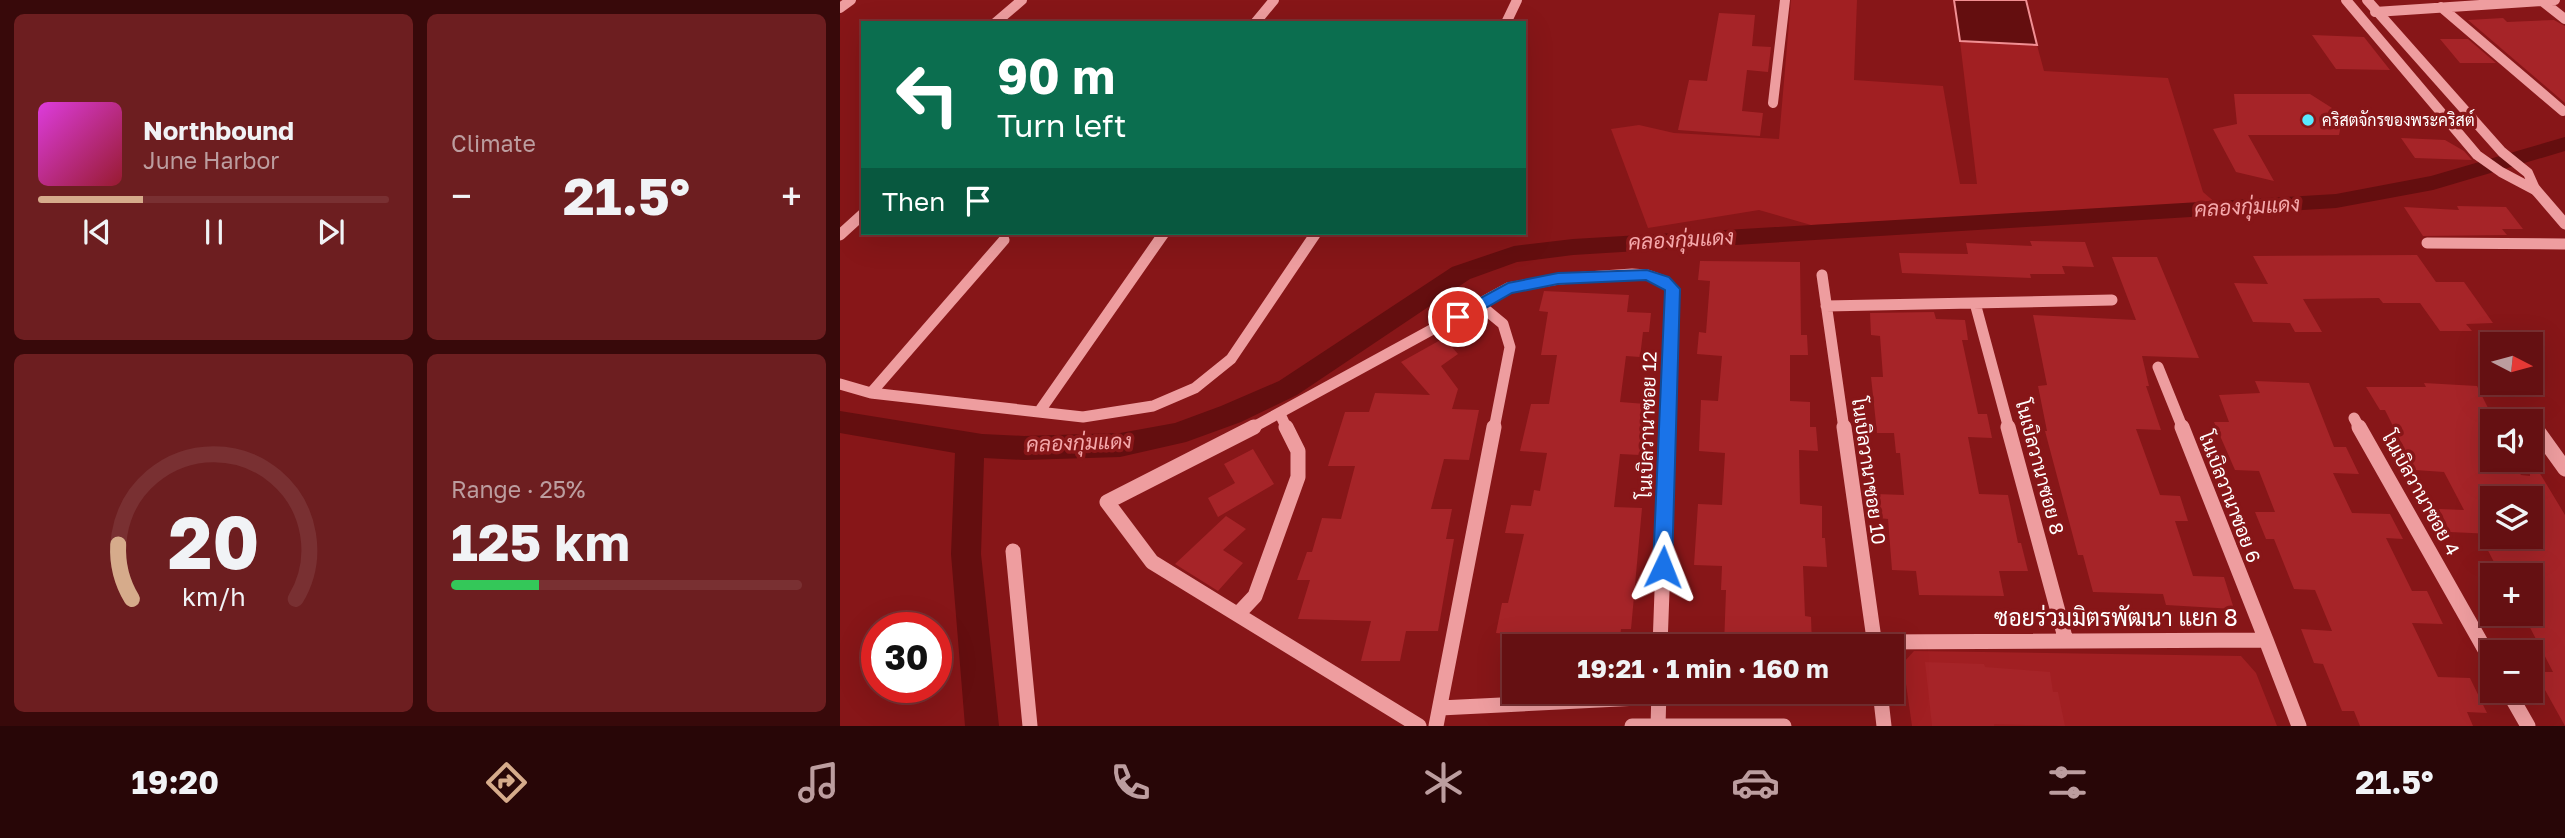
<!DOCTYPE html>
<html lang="en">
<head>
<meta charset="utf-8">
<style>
  :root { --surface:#651012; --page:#6d1e20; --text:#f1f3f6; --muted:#bc9d9f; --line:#793032; --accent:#d6ab8b }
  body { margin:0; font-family:"Golos Text",Sarabun,sans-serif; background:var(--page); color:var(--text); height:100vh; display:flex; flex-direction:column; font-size:26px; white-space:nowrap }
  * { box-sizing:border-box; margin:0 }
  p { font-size:23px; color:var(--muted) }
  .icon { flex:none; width:38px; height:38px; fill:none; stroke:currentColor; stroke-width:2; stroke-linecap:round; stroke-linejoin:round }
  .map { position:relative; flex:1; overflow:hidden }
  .details { display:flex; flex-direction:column; gap:14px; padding:14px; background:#38090a; width:840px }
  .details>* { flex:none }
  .guide { position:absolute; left:21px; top:21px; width:665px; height:214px; border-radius:0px; box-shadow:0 7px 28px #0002,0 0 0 2px var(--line); background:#0b6e4f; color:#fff; overflow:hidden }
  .needle { width:46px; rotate:96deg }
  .fabs { position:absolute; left:1640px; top:332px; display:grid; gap:14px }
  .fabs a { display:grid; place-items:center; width:63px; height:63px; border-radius:0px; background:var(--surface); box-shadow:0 7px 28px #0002,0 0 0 2px var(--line); font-size:35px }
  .speed { position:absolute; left:21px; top:612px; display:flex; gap:14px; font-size:35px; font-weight:700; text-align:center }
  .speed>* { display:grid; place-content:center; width:91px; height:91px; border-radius:50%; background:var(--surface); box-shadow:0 7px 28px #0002,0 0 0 2px var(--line); line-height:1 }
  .speed .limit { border:10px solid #d22; background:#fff; color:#111 }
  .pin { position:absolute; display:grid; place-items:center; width:60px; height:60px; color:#fff; margin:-30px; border:4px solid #fff; border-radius:50%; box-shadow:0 2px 7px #0007 }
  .me { position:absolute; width:77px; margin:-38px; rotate:2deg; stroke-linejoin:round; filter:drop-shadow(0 0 5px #0008) }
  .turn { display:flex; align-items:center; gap:24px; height:147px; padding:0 21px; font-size:32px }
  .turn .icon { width:91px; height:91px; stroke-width:2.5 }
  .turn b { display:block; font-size:49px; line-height:60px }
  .then { display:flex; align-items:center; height:66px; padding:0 21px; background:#0003; gap:14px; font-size:26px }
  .big { font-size:52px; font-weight:700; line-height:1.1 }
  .details .card { flex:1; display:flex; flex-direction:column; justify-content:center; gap:10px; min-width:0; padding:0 24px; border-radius:10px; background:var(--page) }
  .details .dial { align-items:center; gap:0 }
  .dial svg { height:182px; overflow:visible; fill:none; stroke:var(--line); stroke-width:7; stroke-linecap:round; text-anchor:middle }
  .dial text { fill:var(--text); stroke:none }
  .song { display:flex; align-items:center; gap:21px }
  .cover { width:84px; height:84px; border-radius:10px; background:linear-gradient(135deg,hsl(300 70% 55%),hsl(350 70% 35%)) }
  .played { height:7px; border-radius:4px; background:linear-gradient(90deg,var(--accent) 30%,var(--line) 30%) }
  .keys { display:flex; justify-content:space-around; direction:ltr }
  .heat { display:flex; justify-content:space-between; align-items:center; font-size:38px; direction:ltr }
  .charge { height:10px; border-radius:5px; background:linear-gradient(90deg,#34c759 25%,var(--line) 0) }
  .details .tiles { flex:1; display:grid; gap:14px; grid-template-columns:repeat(2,1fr) }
  .trip { position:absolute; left:662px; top:634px; width:402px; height:70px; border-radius:0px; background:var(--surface); box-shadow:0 7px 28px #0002,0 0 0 2px var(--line); font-weight:700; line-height:70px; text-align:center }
  .tab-bar { display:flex; height:112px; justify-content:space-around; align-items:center; background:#280607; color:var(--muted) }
  .tab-bar .icon { width:49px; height:49px }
  .tab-bar .active { color:var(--accent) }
  .tab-bar b { font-size:32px; color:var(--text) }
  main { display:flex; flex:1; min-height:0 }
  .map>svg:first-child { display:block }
  .green { fill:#a11f22 }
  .water { fill:#640e0f; stroke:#f18f93; stroke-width:2 }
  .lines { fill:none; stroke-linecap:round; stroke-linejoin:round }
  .canal { fill:#640e0f; fill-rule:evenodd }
  .building { fill:#a62428 }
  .minor-far2 { stroke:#ee9d9f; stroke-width:10 }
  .minor-far1 { stroke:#ee9d9f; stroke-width:11 }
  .minor { stroke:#ee9d9f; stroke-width:15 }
  .route { fill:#1a73e8; stroke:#114b97; stroke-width:2 }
  .poi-dot { fill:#59e9ff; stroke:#871618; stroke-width:2.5 }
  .labels { text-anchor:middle; stroke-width:7; stroke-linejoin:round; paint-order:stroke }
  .far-poi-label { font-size:16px; fill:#fff; stroke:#871618; text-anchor:start }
  .street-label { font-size:19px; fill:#fff; stroke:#871618 }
  .water-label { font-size:21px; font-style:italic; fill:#f5a8ab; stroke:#871618 }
  .near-street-label { font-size:23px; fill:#fff; stroke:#871618 }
</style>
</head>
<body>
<main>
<section class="details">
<div class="tiles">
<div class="card">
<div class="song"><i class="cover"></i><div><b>Northbound</b><p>June Harbor</p></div></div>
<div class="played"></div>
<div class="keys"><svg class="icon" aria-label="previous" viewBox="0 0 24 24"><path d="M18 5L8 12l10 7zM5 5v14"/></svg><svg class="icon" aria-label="pause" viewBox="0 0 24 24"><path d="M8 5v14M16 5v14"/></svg><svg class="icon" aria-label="next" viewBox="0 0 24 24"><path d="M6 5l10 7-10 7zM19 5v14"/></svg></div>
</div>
<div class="card"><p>Climate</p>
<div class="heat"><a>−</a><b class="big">21.5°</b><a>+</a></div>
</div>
<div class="card dial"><svg viewBox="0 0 100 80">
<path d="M14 69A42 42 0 1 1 86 69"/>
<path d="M14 69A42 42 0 0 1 8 45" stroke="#d6ab8b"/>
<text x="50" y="56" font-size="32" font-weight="700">20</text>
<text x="50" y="72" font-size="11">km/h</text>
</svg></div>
<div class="card"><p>Range · 25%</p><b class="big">125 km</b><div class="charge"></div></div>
</div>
</section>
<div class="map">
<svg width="1725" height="726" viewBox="0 0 1725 726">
  <rect width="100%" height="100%" fill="#871618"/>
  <path class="green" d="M951,0H1017L1014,80L1103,86L1120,184H1137L1120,41L1197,45L1204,71L1328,78L1363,192L1377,204L971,225L919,210L808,228L771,129L799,125L834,133L939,139Z
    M1074,651L1401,656L1416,673L1437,726H1072L1063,663Z"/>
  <path class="water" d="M1114,0H1186L1197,45L1120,41Z"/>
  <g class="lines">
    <path class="canal" d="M1725,137V151L1593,190L1496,208L733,255L677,262L630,279L457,395L401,422L346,442L280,457L184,460L144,458L141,554L159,726H125L111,554L115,453L0,433V411L142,434L184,436L280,433L335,423L381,406L439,381L612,267L674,246L733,239L1496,194L1591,176Z"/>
  </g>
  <path class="building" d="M879,13L915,15L912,46L931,47L928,72L907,70L902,111L923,113L920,136L838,130L849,80L867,81Z
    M1663,18L1667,22L1714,20L1725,26V103L1628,20Z
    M1472,35L1524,37L1550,70L1496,69Z
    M1600,39H1628L1656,63H1620Z
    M1394,94H1470L1503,115L1499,135H1408L1434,181L1396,172L1373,129L1397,124Z
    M1561,138L1605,140L1624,151L1632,160L1575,158Z
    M1617,206L1666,207L1683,229H1662L1667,235L1583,236L1564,207L1619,210Z
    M1190,241L1245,242L1254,267L1222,266L1225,274H1190L1191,278L1062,273L1059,253L1128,254L1126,243L1192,246Z
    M1577,255L1596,282H1624L1653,323L1626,324L1632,331H1600L1580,303H1543L1539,298L1463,299L1482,332H1455L1450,323L1413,322L1394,283L1428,284L1413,256Z
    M1272,257H1317L1359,358L1302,356L1309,386H1306L1321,430L1296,429L1320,495L1340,496L1348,521H1335L1353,576L1384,577L1394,609L1326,605L1323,594L1253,592L1243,555H1238L1205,431H1207L1198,386L1207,385L1193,315L1296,320Z
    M860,261L960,262L961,335H967L968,355H950V401L970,402V427H976L978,451L959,450L960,504L982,506V538H985L987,567L963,566L965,616L971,617L972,646H884L886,590H881L882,566L854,565L858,504L882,505L885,453L859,451L861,400L878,401L882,356L857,354L859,332L866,333L870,281L858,280Z
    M704,291L789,295L787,312L811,313L809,332H803L800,357L786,356L780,402L806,404L800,455L780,454L774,507L802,508L791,629H781L779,646H665L668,634L656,633L662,603H668L684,534L665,533L671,505L691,506L694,490L700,491L707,453L680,451L691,404H709L717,355H701L708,312L699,311Z
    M1094,312L1096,319L1125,320L1128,340H1122L1138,414H1147L1152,438L1128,437L1139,494L1168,495L1178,543H1181L1188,571H1159L1164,596L1079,595L1076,571L1052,570L1048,519L1039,518L1036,494L1064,495L1060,453H1056L1054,433H1037L1031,377H1043L1040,336L1031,335L1030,313Z
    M604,338L618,354L601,366L618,389L612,409L639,410L629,460L604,459L591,509H612L606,539H614L598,631H566L560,661H521L531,621L458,619L470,580H457L467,552H472L482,518L501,519L515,466H488L505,412H529L535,393L590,395L561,362Z
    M1415,381L1469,383L1494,447H1506L1519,474L1493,473L1512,513L1550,514L1563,539L1546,538L1572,591H1587L1603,624L1572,623L1598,677L1630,678L1647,713L1627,712L1633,726H1520L1514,711H1502L1483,664L1474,663L1461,629L1492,631L1475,590L1454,589L1434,539H1426L1415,512H1435L1419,471L1395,470L1374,422H1389L1379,395L1420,393Z
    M1584,383L1637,386L1652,416V460H1672L1681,475L1690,476V457L1725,515V726L1695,672H1713L1683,614H1690V568L1656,566L1641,537H1690V499H1652V534L1610,532L1599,509L1624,510L1604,472L1575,470L1545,410H1540L1526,387H1586Z
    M413,449L434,484L378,517L368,498L395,483L384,464Z
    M386,516L406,529L383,550L403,563L378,591L335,564Z
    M1085,662L1144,664L1145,667L1210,672L1213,692H1218L1225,726L1154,724V726H1092Z"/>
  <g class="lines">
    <path class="minor-far2" d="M1506,0L1637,155L1661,172L1695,190
      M1527,0L1662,152L1688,173L1696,191
      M1702,1L1725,19
      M1601,7L1723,111
      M0,8L11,0
      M1535,12L1715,0
      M155,23L182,0
      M415,23L434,0
      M666,23L677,0
      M933,103L945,0"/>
    <path class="minor-far1" d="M1695,189L1725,224
      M0,235L23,214
      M1587,243L1725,244
      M982,275L1004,429
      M1135,303L1169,429
      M640,305L663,324L670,347L654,429
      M986,306L1272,300
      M1318,367L1343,429
      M0,384L31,393L243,417L313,406L355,388L391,359L476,233
      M31,393L164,240
      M199,412L324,233
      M440,414L447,429
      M1688,417L1697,429
      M1514,418L1520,429
      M410,429L668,288L718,279L792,274L807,275L824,281L833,289L828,429"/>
    <path class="minor" d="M414,427L267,502L312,562L579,726
      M1004,427L1035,646
      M1168,427L1226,641
      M1342,427L1426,640
      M1519,427L1652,662
      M1695,427L1725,469
      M173,551L190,726
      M399,613L415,596L458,477V451L446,427
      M1035,642L1426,640L1459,726
      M820,646L828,427
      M1040,691L1044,726
      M1668,691L1688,726
      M600,708L819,697L1041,696
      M596,726L654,427
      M792,726H944
      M818,726L819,691"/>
  </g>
  <path class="route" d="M807,270L829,277L840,289L832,567L830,573L823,575L816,573L813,567L825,290L806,280L718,284L672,293L623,321L618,322L610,317L613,313L668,283L718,273Z"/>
  <circle class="poi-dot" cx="1468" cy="120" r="7"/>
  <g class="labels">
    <g class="far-poi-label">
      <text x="1482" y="126">คริสตจักรของพระคริสต์</text>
    </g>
    <g class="street-label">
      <text transform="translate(807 425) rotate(-88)" y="7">โนเบิลวานาซอย 12</text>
      <text transform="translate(1200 467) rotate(75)" y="7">โนเบิลวานาซอย 8</text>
      <text transform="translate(1029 471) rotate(82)" y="7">โนเบิลวานาซอย 10</text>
      <text transform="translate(1581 493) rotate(61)" y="7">โนเบิลวานาซอย 4</text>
      <text transform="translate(1390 497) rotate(69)" y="7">โนเบิลวานาซอย 6</text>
    </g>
    <g class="water-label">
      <text transform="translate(1407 207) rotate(-3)" y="7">คลองกุ่มแดง</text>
      <text transform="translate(841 240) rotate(-3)" y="7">คลองกุ่มแดง</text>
      <text transform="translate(239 443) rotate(-2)" y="7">คลองกุ่มแดง</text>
    </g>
    <g class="near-street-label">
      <text x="1276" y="626">ซอยร่วมมิตรพัฒนา แยก 8</text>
    </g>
  </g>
</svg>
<div class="fabs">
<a><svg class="needle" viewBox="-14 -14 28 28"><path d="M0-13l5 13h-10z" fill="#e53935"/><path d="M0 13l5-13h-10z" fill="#bc9d9f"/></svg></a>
<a><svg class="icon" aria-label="sound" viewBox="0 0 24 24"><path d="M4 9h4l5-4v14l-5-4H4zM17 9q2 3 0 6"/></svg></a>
<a><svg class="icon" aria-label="layers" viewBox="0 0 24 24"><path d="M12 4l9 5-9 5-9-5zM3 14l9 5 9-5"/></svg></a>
<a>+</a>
<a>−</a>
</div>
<div class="speed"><div class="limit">30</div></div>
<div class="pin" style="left:618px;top:317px;background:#d93025"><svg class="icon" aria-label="arrive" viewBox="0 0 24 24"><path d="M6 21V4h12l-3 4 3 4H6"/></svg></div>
<svg class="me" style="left:823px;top:567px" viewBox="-20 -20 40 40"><path d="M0-17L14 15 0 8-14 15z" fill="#1a73e8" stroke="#fff" stroke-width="4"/></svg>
<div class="trip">19:21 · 1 min · 160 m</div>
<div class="guide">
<div class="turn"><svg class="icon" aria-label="left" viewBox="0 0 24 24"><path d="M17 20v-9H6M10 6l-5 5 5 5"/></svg><div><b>90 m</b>Turn left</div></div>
<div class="then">Then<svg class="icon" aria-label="arrive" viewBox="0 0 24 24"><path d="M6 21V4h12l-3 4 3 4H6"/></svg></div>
</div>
</div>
</main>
<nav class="tab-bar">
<b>19:20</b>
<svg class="icon active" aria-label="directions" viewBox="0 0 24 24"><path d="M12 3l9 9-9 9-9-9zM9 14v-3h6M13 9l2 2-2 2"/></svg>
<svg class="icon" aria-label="music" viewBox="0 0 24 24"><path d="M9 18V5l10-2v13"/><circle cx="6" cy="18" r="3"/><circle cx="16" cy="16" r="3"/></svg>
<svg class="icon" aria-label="phone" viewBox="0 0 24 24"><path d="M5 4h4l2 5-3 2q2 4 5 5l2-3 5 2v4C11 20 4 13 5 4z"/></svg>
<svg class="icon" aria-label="climate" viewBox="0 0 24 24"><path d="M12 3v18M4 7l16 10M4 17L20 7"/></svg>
<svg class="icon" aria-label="car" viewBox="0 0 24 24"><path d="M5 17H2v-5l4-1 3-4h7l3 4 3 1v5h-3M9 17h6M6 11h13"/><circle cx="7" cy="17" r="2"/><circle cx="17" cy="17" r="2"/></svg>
<svg class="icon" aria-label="filters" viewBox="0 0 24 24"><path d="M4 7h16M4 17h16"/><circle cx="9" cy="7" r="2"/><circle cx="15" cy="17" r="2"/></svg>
<b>21.5°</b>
</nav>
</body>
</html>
